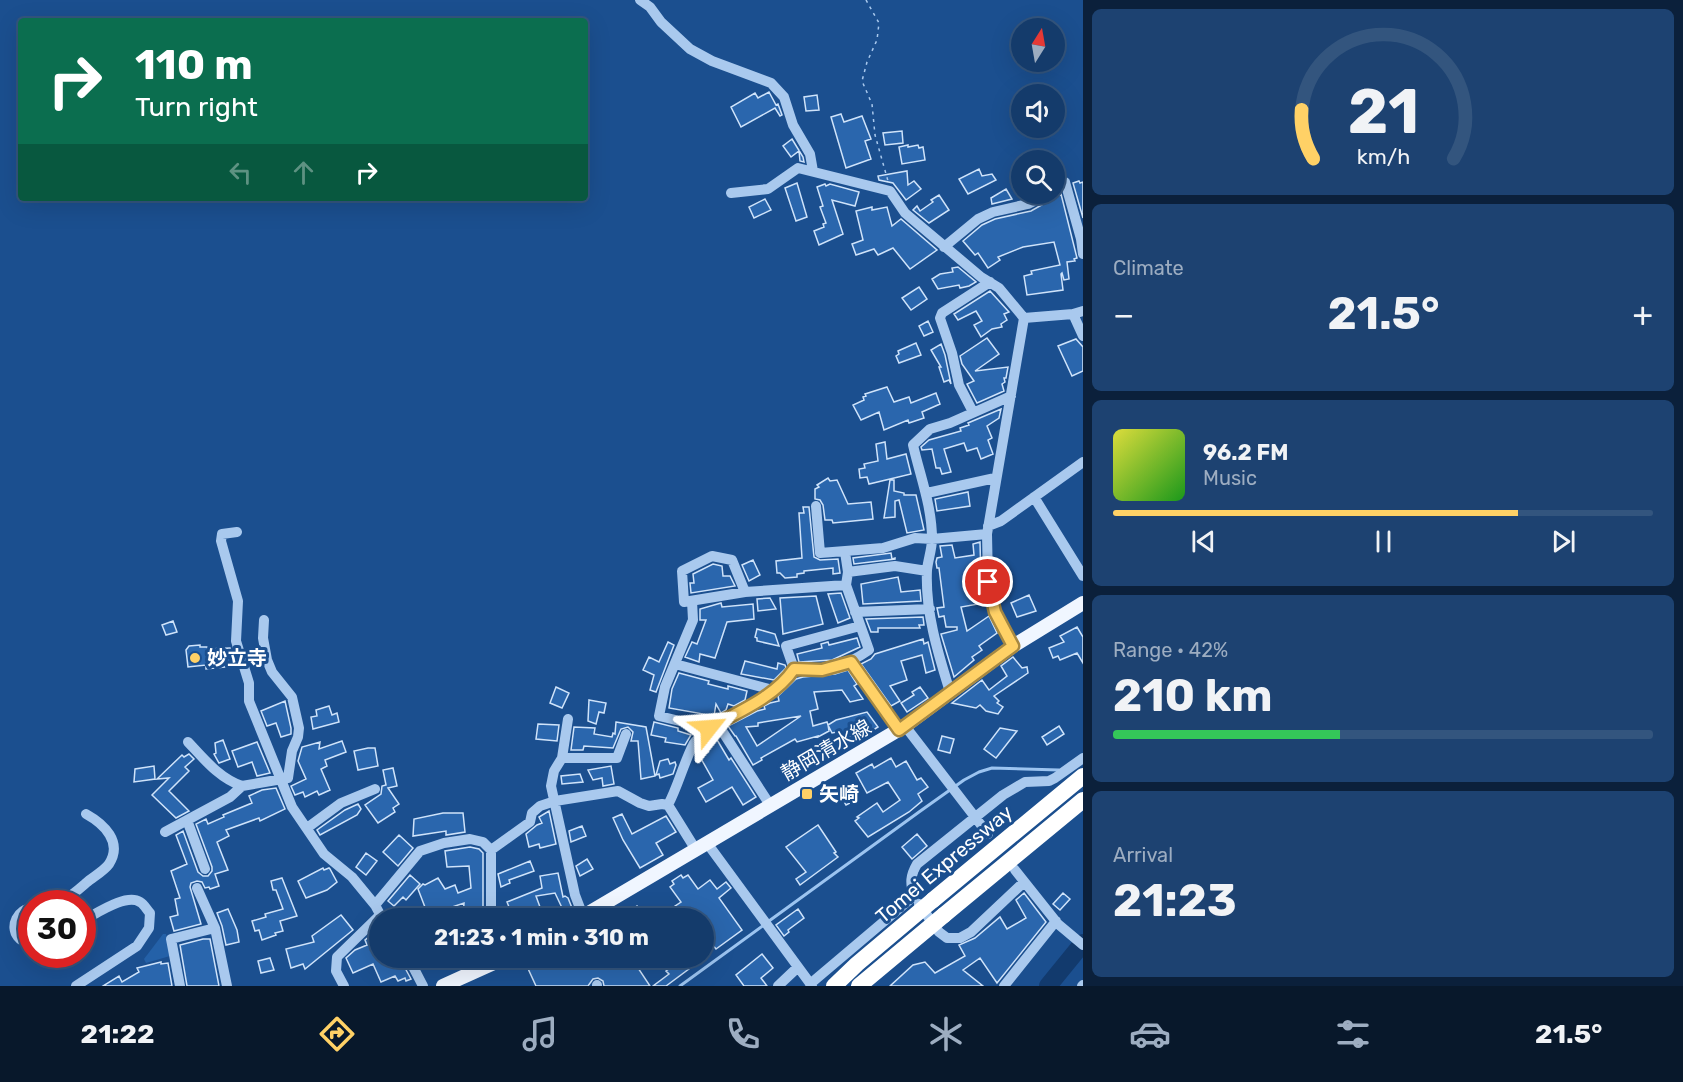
<!DOCTYPE html>
<html lang="en">
<head>
<meta charset="utf-8">
<style>
  :root { --surface:#143b6b; --page:#1d4271; --text:#f1f3f6; --muted:#9dadc1; --line:#33557e; --accent:#ffd166 }
  body { margin:0; font-family:Rubik,"Noto Sans JP",sans-serif; background:var(--page); color:var(--text); height:100vh; display:flex; flex-direction:column; font-size:22px; white-space:nowrap }
  * { box-sizing:border-box; margin:0 }
  p { font-size:20px; color:var(--muted) }
  .icon { flex:none; width:33px; height:33px; fill:none; stroke:currentColor; stroke-width:2; stroke-linecap:round; stroke-linejoin:round }
  .map { position:relative; flex:1; overflow:hidden }
  .details { display:flex; flex-direction:column; gap:9px; padding:9px; background:#0b203b; width:600px }
  .details>* { flex:none }
  .top-card { position:absolute; left:18px; top:18px; width:570px; height:183px; border-radius:6px; box-shadow:0 6px 24px #0002,0 0 0 2px var(--line); background:#0b6e4f; color:#fff; overflow:hidden }
  .needle { width:39px; rotate:11deg }
  .fabs { position:absolute; left:1011px; top:18px; display:grid; gap:12px }
  .fabs a { display:grid; place-items:center; width:54px; height:54px; border-radius:50%; background:var(--surface); box-shadow:0 6px 24px #0002,0 0 0 2px var(--line); font-size:30px }
  .speed { position:absolute; left:18px; top:890px; display:flex; gap:12px; font-size:30px; font-weight:700; text-align:center }
  .speed>* { display:grid; place-content:center; width:78px; height:78px; border-radius:50%; background:var(--surface); box-shadow:0 6px 24px #0002,0 0 0 2px var(--line); line-height:1 }
  .speed .limit { border:9px solid #d22; background:#fff; color:#111 }
  .pin { position:absolute; display:grid; place-items:center; width:51px; height:51px; color:#fff; margin:-26px; border:3px solid #fff; border-radius:50%; box-shadow:0 2px 6px #0007 }
  .me { position:absolute; width:66px; margin:-33px; rotate:62deg; stroke-linejoin:round; filter:drop-shadow(0 0 4px #0008) }
  .turn { display:flex; align-items:center; gap:21px; height:126px; padding:0 18px; font-size:27px }
  .turn .icon { width:78px; height:78px; stroke-width:2.5 }
  .turn b { display:block; font-size:42px; line-height:51px }
  .lanes { display:flex; align-items:center; height:57px; padding:0 18px; background:#0003; justify-content:center; gap:30px; direction:ltr }
  .lanes .off { opacity:.35 }
  .big { font-size:45px; font-weight:700; line-height:1.1 }
  .details .card { flex:1; display:flex; flex-direction:column; justify-content:center; gap:9px; min-width:0; padding:0 21px; border-radius:9px; background:var(--page) }
  .details .dial { align-items:center; gap:0 }
  .dial svg { height:156px; overflow:visible; fill:none; stroke:var(--line); stroke-width:7; stroke-linecap:round; text-anchor:middle }
  .dial text { fill:var(--text); stroke:none }
  .song { display:flex; align-items:center; gap:18px }
  .cover { width:72px; height:72px; border-radius:9px; background:linear-gradient(135deg,hsl(60 70% 55%),hsl(120 70% 35%)) }
  .played { height:6px; border-radius:3px; background:linear-gradient(90deg,var(--accent) 75%,var(--line) 75%) }
  .keys { display:flex; justify-content:space-around; direction:ltr }
  .heat { display:flex; justify-content:space-between; align-items:center; font-size:33px; direction:ltr }
  .charge { height:9px; border-radius:4px; background:linear-gradient(90deg,#34c759 42%,var(--line) 0) }
  .trip { position:absolute; left:369px; top:908px; width:345px; height:60px; border-radius:30px; background:var(--surface); box-shadow:0 6px 24px #0002,0 0 0 2px var(--line); font-weight:700; line-height:60px; text-align:center }
  .menu { display:flex; height:96px; justify-content:space-around; align-items:center; background:#08182b; color:var(--muted) }
  .menu .icon { width:42px; height:42px }
  .menu .active { color:var(--accent) }
  .menu b { font-size:27px; color:var(--text) }
  main { display:flex; flex:1; min-height:0 }
  .map>svg:first-child { display:block }
  .green { fill:#2461a8 }
  .lines { fill:none; stroke-linecap:round; stroke-linejoin:round }
  .stream { stroke:#9cc4f0; stroke-width:3 }
  .river { stroke:#123a6d; stroke-width:18 }
  .building { fill:#2a66ad; stroke:#cfe3fa; stroke-width:1.5; fill-rule:evenodd }
  .path { stroke:#a9c9ee; stroke-width:1.5; stroke-dasharray:3 4.5; stroke-linecap:butt }
  .minor { stroke:#a9c9ee; stroke-width:10 }
  .major { stroke:#f0f6ff; stroke-width:14 }
  .highway { stroke:#fff; stroke-width:16 }
  .highway-bridge { stroke:#fff; stroke-width:16 }
  .route-casing { stroke:#a68842; stroke-width:15 }
  .route { stroke:#ffd166; stroke-width:10 }
  .poi-dot { fill:#ffd166; stroke:#1b4f8f; stroke-width:2 }
  .labels { text-anchor:middle; stroke-width:6; stroke-linejoin:round; paint-order:stroke }
  .poi-label { font-size:20px; font-weight:bold; fill:#fff; stroke:#1b4f8f; text-anchor:start }
  .street-label { font-size:20px; fill:#fff; stroke:#1b4f8f }
</style>
</head>
<body>
<main>
<div class="map">
<svg width="1083" height="986" viewBox="0 0 1083 986">
  <rect width="100%" height="100%" fill="#1b4f8f"/>
  <path class="green" d="M163,934H166L170,956L146,963L144,959Z"/>
  <g class="lines">
    <path class="stream" d="M769,921L919,812L964,780L979,772L992,768L1059,770
      M680,986L764,925"/>
    <path class="river" d="M1048,986L1083,943"/>
  </g>
  <path class="building" d="M769,92L776,105L778,104L782,115L780,116L775,108L741,127L731,107L755,93L758,98Z
    M817,95L819,110L806,111L804,97Z
    M841,114L844,122L862,116L871,139L865,141L871,159L846,168L831,117Z
    M902,131L903,143L885,145L883,133Z
    M792,139L803,157L804,162L800,161L799,151L791,157L783,146Z
    M908,145V147L918,145L919,148L923,147L925,160L902,164L899,147Z
    M979,169L982,176L992,174L996,180L968,194L959,179Z
    M907,171L908,185L914,181L921,189L906,200L893,183L879,180L878,176Z
    M1079,181L1080,183L1083,182V218L1073,183Z
    M797,183L807,217L796,221L785,188Z
    M825,184L826,186L830,184L859,192L855,206L832,200L843,234L819,245L814,231L824,227L823,224L826,223L820,207L823,206L817,187Z
    M1006,189L1012,199L992,204L991,198Z
    M1061,194L1077,258L1074,259L1075,261L1067,262L1069,279L1064,280L1062,273L1061,274L1063,290L1027,295L1024,276L1032,274L1031,271L1060,265L1054,242L1023,247L998,257L1000,260L988,268L978,253L975,255L963,241L982,225L995,219L1031,211Z
    M939,195L949,210L929,223L913,210L917,206L920,211L933,202L931,200Z
    M765,199L771,210L754,218L749,207Z
    M872,207V210L887,207L892,226L901,219L937,250L910,269L893,248L878,255L874,249L856,255L852,244L863,240L856,211Z
    M958,267L976,282L969,286L960,288L959,285L938,289L932,279L940,274L953,272L952,268Z
    M919,287L927,299L911,310L902,298Z
    M990,291L1009,312L1004,314L1007,320L1001,324L1002,327L992,329L981,337L974,325L982,321L976,311L958,320L954,314Z
    M928,321L933,332L924,336L919,326Z
    M987,338L999,354L975,371L1008,367L1006,378H1004L1005,382L1002,384L1004,391L977,403L967,384L974,381L962,364L960,356Z
    M1076,339L1083,347V371L1072,376L1058,346Z
    M916,343L921,355L899,363L896,356L899,354L898,351Z
    M941,344L945,355L951,384L949,380L944,382L939,367H941L931,350Z
    M887,387L894,402L909,397L911,403L936,393L940,404L922,412L924,418L909,423L908,420L884,430L879,412L861,420L853,405L864,400L863,397L866,396L865,394Z
    M1001,409L999,418L987,426L992,438L988,440L993,454L981,459L977,448L967,451L964,443L944,449L951,472L942,474L940,468H936L932,449L922,450L921,447L929,440L961,431L960,428L969,425L968,423Z
    M885,442L887,459L906,454L911,474L869,484L867,477L860,478L859,469L865,468L864,464L878,461L876,444Z
    M828,478L830,481L837,480L848,504L871,502L873,519L833,523L832,520H825L823,505L820,500L815,499V489L819,487L817,485Z
    M890,480H894V491L904,493V495H916L924,530L907,533L899,500L895,501V517L884,518Z
    M968,492L970,506L937,511L935,499Z
    M803,507H809L814,557L820,560L838,559L840,573L833,574V568L804,571V573L797,574V577L785,578L780,573H777L776,561L802,558L799,513H804Z
    M980,542L981,582L984,603L961,607L967,631L989,616L997,633L979,646L982,650L972,657L974,660L954,677L941,634L957,630V627H946L944,616L939,617L937,608L944,607L939,568H937L936,562L937,558L942,557L940,546L952,545L955,558L974,555L973,544Z
    M891,553L892,559L895,558V559L854,564L853,558Z
    M753,560L760,575L749,581L742,565Z
    M713,564L722,566L723,576H730L735,586L691,593L690,583H694L693,574Z
    M898,577L901,592L920,590L921,601L863,604L861,584Z
    M841,593L850,618L838,623L828,594Z
    M1029,595L1036,611L1017,617L1011,603Z
    M816,596L823,624L783,634L780,598Z
    M770,598L776,609L758,611L757,599Z
    M721,603L722,607L753,604L754,619L727,622L715,658L700,654L699,662L685,657L692,642L697,644L706,620H700V609Z
    M923,617L924,625H919L920,628H878V632H871L866,619Z
    M173,621L177,632L166,635L162,625Z
    M1077,627L1083,637V663L1077,653L1060,660L1058,656L1053,658L1049,648L1064,642L1060,636Z
    M757,629L775,634L779,646L757,641V638L755,637Z
    M857,638L860,647L832,660L799,662L797,654L822,648L821,644L828,642L829,645Z
    M923,639L924,644L928,642L935,670L926,673L922,655L901,661L907,680L890,686L900,701L891,706L861,664L871,659L875,654Z
    M668,642L674,645L656,692L650,690L654,675L643,670L649,657L659,662Z
    M200,645V647H207L208,649L230,648L234,666L206,669V665L188,667L186,650L189,646Z
    M1013,657L1022,668L1027,667L1028,673L994,696L999,701L997,703L1003,707L998,714L986,711L980,705L976,708L952,703L982,680L989,690L1007,676L1001,666Z
    M745,661L777,669L778,663L785,665L786,668L774,680L741,674Z
    M848,670L857,684L854,686L863,699L850,702L842,690L814,692L818,709L810,711L813,726L827,722L828,725L836,720L867,712L878,727L870,732L864,724L849,733L851,736L843,741L837,732L832,733L828,725L829,731L818,737V736L797,742L795,739L761,758L762,760L753,765L736,736H735L728,726L757,711L765,709L764,706L770,703L779,701L778,696L796,679L803,677L835,674ZM801,716L757,746L746,727L758,726V723Z
    M679,673L709,681L708,684L728,689V686L747,691L745,700L734,706L728,704L726,710L721,713L716,704L714,716L669,708L672,689Z
    M556,687L569,693L562,708L550,703Z
    M920,687L928,698L907,712L901,703L914,695L912,692Z
    M589,700L606,703L604,713L599,712L596,724L588,721Z
    M285,701L291,728V734L281,737L276,723L267,726L261,711Z
    M329,706L332,715L337,713L339,722L313,729L311,717L317,716L316,710Z
    M616,722L646,727L655,776L641,779L638,741H631L633,732L628,727L621,729L613,748L584,746L583,750H571L574,727L595,728L594,734L612,737L613,733L615,734Z
    M654,722L678,728V731L691,735L685,745L665,742L666,738L651,735Z
    M538,724L559,725L557,741L536,739Z
    M1059,726L1064,734L1047,745L1042,737Z
    M1000,728L1017,731L996,758L984,749Z
    M942,736L954,739L950,753L938,750Z
    M716,738L729,760L731,758L756,797L743,805L732,787L706,802L698,788L713,780L699,755L709,752L699,750L701,747Z
    M223,740L230,759L219,763L214,754L216,753L215,743Z
    M342,741L346,752L325,760L327,766L321,769L330,790L319,795L317,791L305,797L303,792L295,795L291,786L306,779L298,761L302,747L320,742L319,749Z
    M257,742L270,773L257,776L252,762L238,767L232,751Z
    M368,748H375L378,766L358,770L354,751Z
    M189,754L194,759L185,767L189,771L169,791L189,811L176,818L152,795L169,778L157,779L182,755L184,757Z
    M891,758L896,767L906,761L917,780L921,778L928,787L918,794L922,801L909,812L868,837L855,821L859,818L857,817L877,803L883,812L900,800L888,782L867,793L856,773L872,764L874,768Z
    M668,759L670,764L675,762L676,765L673,774L660,778L659,774L656,775L660,761Z
    M154,766L155,779L134,782L135,769Z
    M611,766L614,784L603,786L602,778L593,780L588,770Z
    M393,768L397,786L388,788L399,804L393,808L395,812L378,823L365,805L381,794L382,786L386,785L383,770Z
    M580,774L583,782L562,784L561,776Z
    M845,785L854,801L846,805L837,789Z
    M276,788L285,809L260,821L259,818L226,830L229,836L217,842L228,870L215,874L219,886L210,889L209,887L205,888L202,882L197,881L191,883L190,887L201,924L174,931L170,917L178,915L175,899L180,898L171,871L187,864L176,835L183,831L198,872L203,876H208L212,871V867L196,824L206,819L208,824L224,817L223,815L252,803L249,796L262,790Z
    M358,804L361,809L357,815L320,835L317,830L345,810Z
    M549,811L556,844L540,848L539,844L529,847L526,834L537,825L542,823L539,817Z
    M443,813H463L465,832L446,835V831L413,836L414,819Z
    M622,814L632,834L666,816L676,832L656,843L663,855L640,868L623,840L613,818Z
    M818,825L836,852L834,853L838,857L800,885L796,879L806,872L786,847Z
    M582,826L586,836L571,842L569,831Z
    M917,834L927,846L912,859L902,847Z
    M399,835L413,848L398,866L383,852Z
    M470,847L479,849L483,853V918H463L464,903L428,915L418,889L423,884L425,885L438,878L445,889L455,885L458,893L471,888L469,866L447,867L445,851Z
    M366,853L377,861L366,875L356,867Z
    M587,859L593,869L580,876L576,866Z
    M530,861L534,871L509,880L510,883L501,887L498,874Z
    M323,868L324,870L329,868L330,869L337,882L327,890L306,898L298,881Z
    M558,873L563,897L565,896L568,898L572,908L564,912L555,893L536,896L540,907L513,917L507,902L542,888L540,876Z
    M410,875L420,884L406,900L403,897L394,906L388,901Z
    M681,875L683,878L688,875L698,889L710,880L717,889L726,882L731,888L719,898L742,930L716,949L709,940L704,944V918H657L681,902L670,887L674,884L672,881Z
    M282,878L297,916L280,921L283,931L275,933L276,935L262,940L259,930L255,931L252,921L266,917L265,914L283,909L276,890H273L271,881Z
    M1024,893L1046,922L997,983L980,958L963,970L983,986H890L913,965L925,962L935,973L965,956L959,945L975,938L1000,917L1007,929L1026,918L1016,900Z
    M1063,893L1070,899L1060,910L1053,904Z
    M637,906L646,918H619Z
    M228,909L237,930L239,942L226,945L222,926L217,913Z
    M798,909L804,918L788,930L789,932L784,936L776,925Z
    M341,915L353,930L305,969L303,964L291,968L286,949L314,942L312,936Z
    M380,928V957H399L411,979L406,981L405,978L398,981L395,976L381,982L373,964L353,973L346,958L355,950L367,945L365,940Z
    M203,939H210L219,986H187L180,945Z
    M762,954L773,968L761,978L767,986H744L736,975Z
    M534,957H584L590,967L604,957H621L627,966L639,958L643,964L638,968L650,986H604L603,981L598,978L593,979L588,986H536L525,962Z
    M666,957H705L666,986H653L669,974L666,971L673,966Z
    M270,958L274,970L261,973L258,961Z
    M161,962V964L168,963L172,986H103L119,976L122,982L139,972L137,968Z"/>
  <g class="lines">
    <path class="path" d="M866,0L879,23L877,40L867,62L862,81L872,104L875,135L888,181"/>
    <path class="minor" d="M640,0L650,7L661,22L690,49L712,61L771,83L784,97L793,125L810,154L813,171
      M1054,188L1065,182L1081,239L1083,254
      M731,193L768,189L798,168L890,191L905,213L981,277L999,288L1024,318
      M944,247L978,219L993,212L1028,204L1048,194
      M1073,314L1083,336
      M1024,318L1073,314L1083,311
      M973,412L959,385L952,353L940,318L942,313L990,282
      M927,493L995,478
      M1034,497L1083,576
      M816,506L820,553L883,548L915,538L932,539L987,534
      M988,526L1001,521L1083,462
      M237,532L222,534L221,541L238,601L236,641L249,683V701L292,807L324,854L352,877L375,905L382,918
      M848,572L895,566L927,571
      M745,592L732,560L712,556L682,571L684,602L745,592L846,585
      M692,601L693,620L665,687L659,716L709,728C738,711 775,698 794,669C826,670 842,669 869,650L846,585L848,572L845,552
      M855,612L930,609
      M1013,646L995,612L988,582L987,534L1024,318
      M851,662L899,730
      M675,664L773,690
      M794,669L786,646L860,626
      M950,692C938,653 925,612 927,570C928,560 932,549 932,539C932,506 920,476 913,445L930,429L950,423L1011,396
      M568,719L562,758L554,771L551,786L575,895L583,916
      M717,723L770,805
      M905,726L988,834
      M188,742C204,759 219,778 242,786
      M562,758H617L626,734
      M668,805C678,786 683,765 693,745C696,738 705,735 709,728
      M187,820L205,869
      M307,828L341,803L375,789
      M165,832L230,797L242,786L288,778L292,751L298,737L299,728L292,697L272,672L267,660L263,638L264,620
      M707,843L812,986
      M491,850L530,822L532,813L540,806L555,801L618,791L640,803L649,806L662,804L668,805L696,850
      M1015,870L1058,924L1083,945
      M197,888L215,928L227,986
      M59,903C69,898 78,890 86,883C93,877 104,871 109,864C123,842 104,824 86,814
      M919,904L939,932L947,938H960L971,932L1024,882
      M375,905L420,851L444,843L470,839L483,842L491,850V918
      M32,908C18,909 9,926 18,937C20,940 23,941 26,943H32
      M408,957L423,986
      M810,984L914,896C910,883 910,876 917,864L1003,795L1025,782L1049,781L1055,778L1083,758
      M76,986L137,946L149,928L150,913C147,910 144,904 140,902C126,893 96,914 82,921
      M180,986L171,939L215,928
      M344,986L336,971L337,957L380,915
      M597,986V985
      M778,986L797,968
      M1004,986L1056,921
      M1082,986L1083,985"/>
    <path class="major" d="M580,918L905,726L1013,646L1083,603
      M443,986L507,957"/>
    <path class="highway" d="M933,900L1083,776
      M944,915L1083,800"/>
    <path class="highway-bridge" d="M834,986L857,964L933,900
      M859,986L944,915"/>
  </g>
  <g class="lines">
    <defs>
      <path id="route" d="M709,728C738,712 775,697 794,669L822,670L851,662L899,730L1013,646L995,612L988,582"/>
    </defs>
    <use href="#route" class="route-casing"/>
    <use href="#route" class="route"/>
  </g>
  <g class="poi-dot">
    <circle cx="195" cy="658" r="6"/>
    <rect x="801" y="788" width="12" height="12" rx="3"/>
  </g>
  <g class="labels">
    <g class="poi-label">
      <text x="207" y="665">妙立寺</text>
      <text x="819" y="801">矢崎</text>
    </g>
    <g class="street-label">
      <text transform="translate(826 750) rotate(-30)" y="7">静岡清水線</text>
      <text transform="translate(944 864) rotate(-40)" y="7">Tomei Expressway</text>
    </g>
  </g>
</svg>
<div class="fabs">
<a><svg class="needle" viewBox="-14 -14 28 28"><path d="M0-13l5 13h-10z" fill="#e53935"/><path d="M0 13l5-13h-10z" fill="#9dadc1"/></svg></a>
<a><svg class="icon" aria-label="sound" viewBox="0 0 24 24"><path d="M4 9h4l5-4v14l-5-4H4zM17 9q2 3 0 6"/></svg></a>
<a><svg class="icon" aria-label="search" viewBox="0 0 24 24"><circle cx="10" cy="10" r="6"/><path d="M15 15l6 6"/></svg></a>
</div>
<div class="speed"><div class="limit">30</div></div>
<div class="pin" style="left:988px;top:582px;background:#d93025"><svg class="icon" aria-label="arrive" viewBox="0 0 24 24"><path d="M6 21V4h12l-3 4 3 4H6"/></svg></div>
<svg class="me" style="left:709px;top:728px" viewBox="-20 -20 40 40"><path d="M0-17L14 15 0 8-14 15z" fill="#ffd166" stroke="#fff" stroke-width="4"/></svg>
<div class="trip">21:23 · 1 min · 310 m</div>
<div class="top-card">
<div class="turn"><svg class="icon" aria-label="right" viewBox="0 0 24 24"><path d="M7 20v-9h11M14 6l5 5-5 5"/></svg><div><b>110 m</b>Turn right</div></div>
<div class="lanes"><svg class="icon off" aria-label="left" viewBox="0 0 24 24"><path d="M17 20v-9H6M10 6l-5 5 5 5"/></svg><svg class="icon off" aria-label="ahead" viewBox="0 0 24 24"><path d="M12 20V5M6 11l6-6 6 6"/></svg><svg class="icon" aria-label="right" viewBox="0 0 24 24"><path d="M7 20v-9h11M14 6l5 5-5 5"/></svg></div>
</div>
</div>
<section class="details">
<div class="card dial"><svg viewBox="0 0 100 80">
<path d="M14 69A42 42 0 1 1 86 69"/>
<path d="M14 69A42 42 0 0 1 8 44" stroke="#ffd166"/>
<text x="50" y="56" font-size="32" font-weight="700">21</text>
<text x="50" y="72" font-size="11">km/h</text>
</svg></div>
<div class="card"><p>Climate</p>
<div class="heat"><a>−</a><b class="big">21.5°</b><a>+</a></div>
</div>
<div class="card">
<div class="song"><i class="cover"></i><div><b>96.2 FM</b><p>Music</p></div></div>
<div class="played"></div>
<div class="keys"><svg class="icon" aria-label="previous" viewBox="0 0 24 24"><path d="M18 5L8 12l10 7zM5 5v14"/></svg><svg class="icon" aria-label="pause" viewBox="0 0 24 24"><path d="M8 5v14M16 5v14"/></svg><svg class="icon" aria-label="next" viewBox="0 0 24 24"><path d="M6 5l10 7-10 7zM19 5v14"/></svg></div>
</div>
<div class="card"><p>Range · 42%</p><b class="big">210 km</b><div class="charge"></div></div>
<div class="card"><p>Arrival</p><b class="big">21:23</b></div>
</section>
</main>
<nav class="menu">
<b>21:22</b>
<svg class="icon active" aria-label="directions" viewBox="0 0 24 24"><path d="M12 3l9 9-9 9-9-9zM9 14v-3h6M13 9l2 2-2 2"/></svg>
<svg class="icon" aria-label="music" viewBox="0 0 24 24"><path d="M9 18V5l10-2v13"/><circle cx="6" cy="18" r="3"/><circle cx="16" cy="16" r="3"/></svg>
<svg class="icon" aria-label="phone" viewBox="0 0 24 24"><path d="M5 4h4l2 5-3 2q2 4 5 5l2-3 5 2v4C11 20 4 13 5 4z"/></svg>
<svg class="icon" aria-label="climate" viewBox="0 0 24 24"><path d="M12 3v18M4 7l16 10M4 17L20 7"/></svg>
<svg class="icon" aria-label="car" viewBox="0 0 24 24"><path d="M5 17H2v-5l4-1 3-4h7l3 4 3 1v5h-3M9 17h6M6 11h13"/><circle cx="7" cy="17" r="2"/><circle cx="17" cy="17" r="2"/></svg>
<svg class="icon" aria-label="filters" viewBox="0 0 24 24"><path d="M4 7h16M4 17h16"/><circle cx="9" cy="7" r="2"/><circle cx="15" cy="17" r="2"/></svg>
<b>21.5°</b>
</nav>
</body>
</html>
